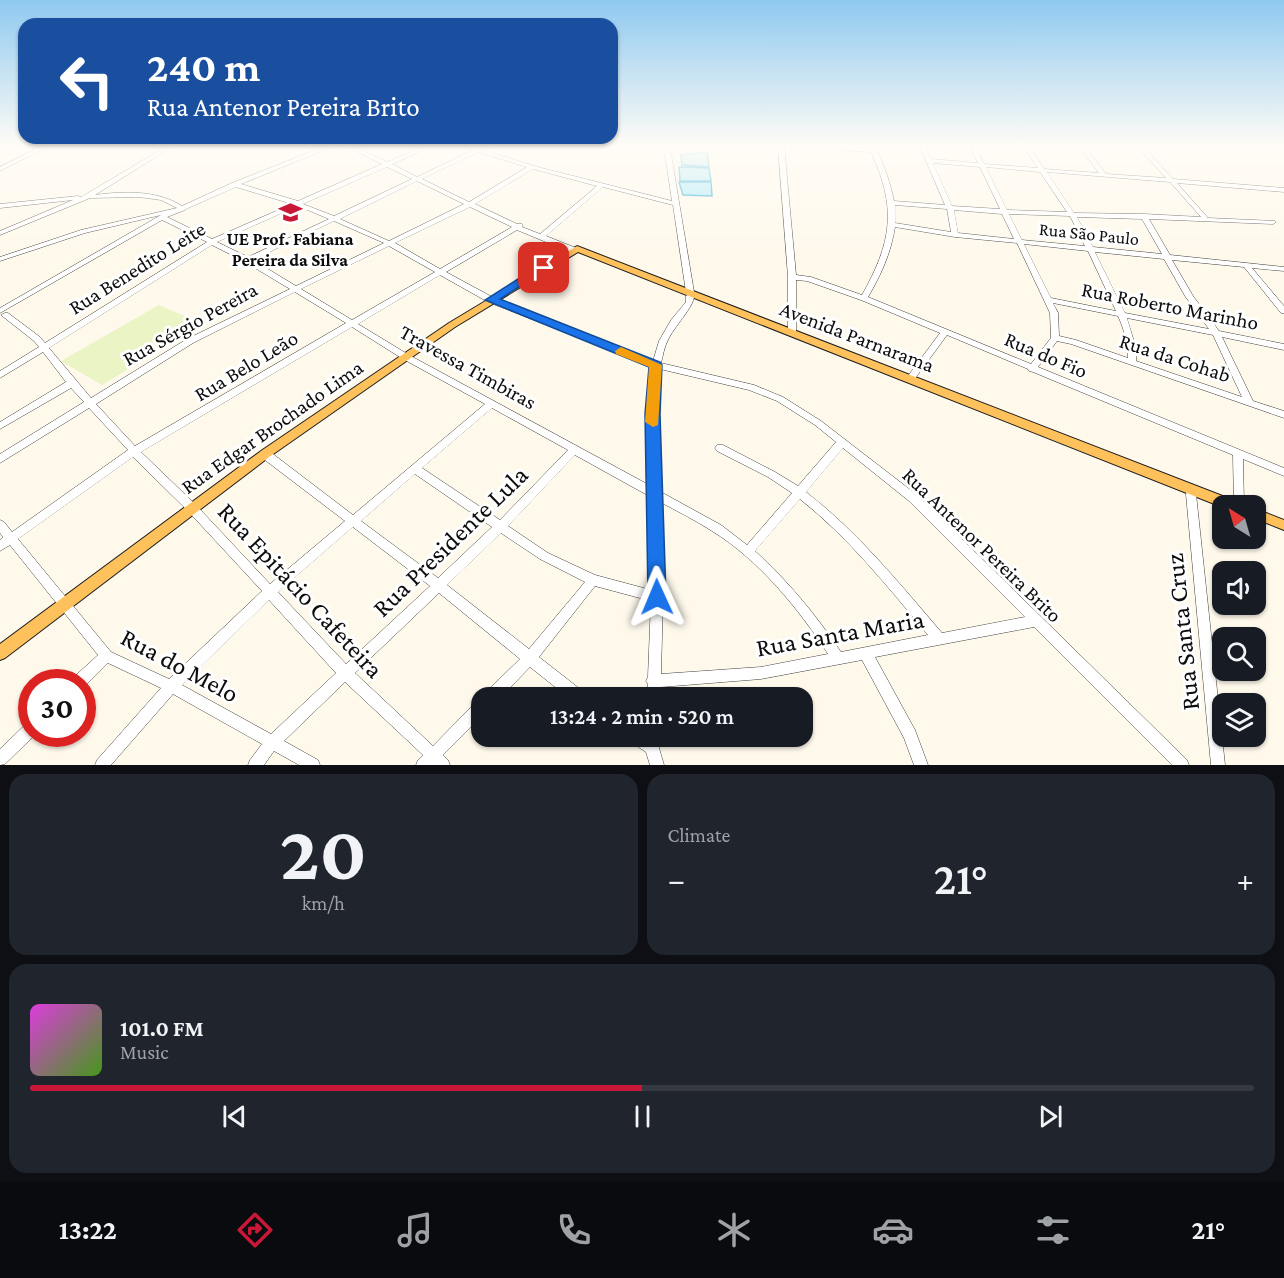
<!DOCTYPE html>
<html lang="en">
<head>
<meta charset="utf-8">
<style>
  :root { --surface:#171b24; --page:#20242c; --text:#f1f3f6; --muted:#9ea1a6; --line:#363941; --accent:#ca1738 }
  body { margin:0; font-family:"Crimson Pro",serif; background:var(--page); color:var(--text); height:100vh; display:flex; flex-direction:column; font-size:22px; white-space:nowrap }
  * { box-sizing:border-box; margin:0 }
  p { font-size:20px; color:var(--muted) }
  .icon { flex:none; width:33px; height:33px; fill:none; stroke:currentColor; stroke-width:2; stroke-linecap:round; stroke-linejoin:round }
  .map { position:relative; height:765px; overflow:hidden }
  .details { display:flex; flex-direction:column; gap:9px; padding:9px; background:#0d0f14; flex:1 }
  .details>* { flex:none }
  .top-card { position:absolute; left:18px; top:18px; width:600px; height:126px; border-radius:18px; box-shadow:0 2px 4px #0004; background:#1a4fa0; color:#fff; overflow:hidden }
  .needle { width:39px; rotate:323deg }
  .tools { position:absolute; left:1212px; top:495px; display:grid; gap:12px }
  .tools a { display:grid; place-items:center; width:54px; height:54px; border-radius:12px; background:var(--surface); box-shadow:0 2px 4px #0004; font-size:30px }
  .speed { position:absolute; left:18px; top:669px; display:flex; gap:12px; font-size:30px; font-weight:700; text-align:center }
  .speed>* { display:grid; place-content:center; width:78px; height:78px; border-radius:50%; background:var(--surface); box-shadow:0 2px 4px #0004; line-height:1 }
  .speed .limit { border:9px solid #d22; background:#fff; color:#111 }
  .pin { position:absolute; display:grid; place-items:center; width:51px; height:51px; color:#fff; margin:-26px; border-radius:12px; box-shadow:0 3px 9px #0006 }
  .me { position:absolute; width:66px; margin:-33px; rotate:359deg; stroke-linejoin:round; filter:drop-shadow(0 0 4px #0008) }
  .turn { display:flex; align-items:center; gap:21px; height:126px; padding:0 30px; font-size:27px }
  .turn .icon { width:78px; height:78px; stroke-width:2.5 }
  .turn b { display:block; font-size:42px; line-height:51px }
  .big { font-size:45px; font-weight:600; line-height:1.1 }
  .details .tile { flex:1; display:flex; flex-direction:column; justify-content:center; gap:9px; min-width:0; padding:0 21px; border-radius:18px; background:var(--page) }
  .details .dial { align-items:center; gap:0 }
  .dial b { font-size:78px; line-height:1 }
  .song { display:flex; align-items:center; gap:18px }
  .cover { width:72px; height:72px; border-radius:9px; background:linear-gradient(135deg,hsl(300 70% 55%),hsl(100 70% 35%)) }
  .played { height:6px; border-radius:3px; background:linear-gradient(90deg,var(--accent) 50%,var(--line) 50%) }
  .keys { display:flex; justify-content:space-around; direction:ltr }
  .heat { display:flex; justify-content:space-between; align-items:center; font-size:33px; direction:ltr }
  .details .tiles { flex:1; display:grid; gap:9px; grid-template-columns:1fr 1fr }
  .tile:last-child { grid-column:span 2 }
  .trip { position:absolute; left:471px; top:687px; width:342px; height:60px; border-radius:18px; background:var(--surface); box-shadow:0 2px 4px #0004; font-weight:600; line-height:60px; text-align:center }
  .dock { display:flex; height:96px; justify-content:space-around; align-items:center; background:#090b0e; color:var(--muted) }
  .dock .icon { width:42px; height:42px }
  .dock .active { color:var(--accent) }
  .dock b { font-size:27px; color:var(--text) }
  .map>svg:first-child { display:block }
  .pitch { fill:#eaf4c5 }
  .water { fill:#abe9fc; stroke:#2bacda; stroke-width:1.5 }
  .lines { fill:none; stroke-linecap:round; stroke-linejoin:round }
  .minor-casing { stroke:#404040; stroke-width:1 }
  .major-casing { stroke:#1e1e1e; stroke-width:2 }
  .minor { fill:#fff; fill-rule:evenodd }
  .major { fill:#ffc15c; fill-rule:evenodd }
  .route { fill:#1a73e8; stroke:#114b97; stroke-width:1.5 }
  .slow { fill:#f59e0b }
  .labels { text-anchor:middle; stroke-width:6; stroke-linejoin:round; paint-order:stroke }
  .far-street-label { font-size:18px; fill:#0d0d0d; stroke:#fff }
  .far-poi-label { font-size:18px; font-weight:bold; fill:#0d0d0d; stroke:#fff }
  .street-label { font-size:21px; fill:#0d0d0d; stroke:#fff }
  .near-street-label { font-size:26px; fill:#0d0d0d; stroke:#fff }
</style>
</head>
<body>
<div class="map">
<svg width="1284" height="765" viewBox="0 0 1284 765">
  <rect width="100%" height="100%" fill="#fff9ec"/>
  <path class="pitch" d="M159,305L203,324L102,385L61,361Z"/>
  <path class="water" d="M707,152L709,167L682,165L681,155Z
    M679,167L709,168L711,181H680Z
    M679,182H711L712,196L683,195Z"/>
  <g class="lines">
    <defs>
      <path id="minor" d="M44,145H51L0,171V167Z
        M169,145H175L95,195C124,191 157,190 182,206L232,183L328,145H335L334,146L241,184L298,201L382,164L345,146L344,145H351L387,162L427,145H434L433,146L392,164L417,177L473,150L460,146L459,145H467L477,148L484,145H491L483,150L534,166L672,201L665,154L660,145H666L671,154L694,292L691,294L694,296C694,307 673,328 668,340C664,347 663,356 661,363L754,385L783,397L821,421L917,495L1187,760L1189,765H1172L1034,627L875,657L915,730L928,765H914L904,738L862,660L761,679L661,687V698H647L648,684L646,681L648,677L651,601L595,586L539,657L585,693L586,698H569L530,667L500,698H484L485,693L520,659L439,593L355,673L433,746L477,701L482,699V716L443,755L448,760L450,765H416L418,760L423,755L345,682L284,741L318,760L320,765H299L274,751L264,765H248L250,760L262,744L173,694L111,765H95L97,760L161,688L108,663L84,687H82V682H73L74,677L98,655L10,545L0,551V540L3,537L0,533V520L4,522L12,532L128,450L89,408L0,463V454L84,402L71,388L0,429V422L66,382L43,352L0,378V371L39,347L34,341L1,315L5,313H8L40,337L45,343L207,242L162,220L0,313V308L161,215L85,233L0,261V257L81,230L177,208L161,200L139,197L90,198L0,235V231L73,200L0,208V204L78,196L81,197ZM478,152L527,167L469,202L422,179ZM387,167L412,179L334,216L303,204ZM533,169L597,186L540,234L522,227L523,225L522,224H517L475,204ZM417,181L464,204L389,241L340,219ZM236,187L292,204L212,239L167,217L185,210L186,209ZM603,187L673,205L686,292L689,294L686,296V302L671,320L659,341L653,361L494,298L446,272L517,230L570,252H576V248L546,236ZM298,206L329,219L248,257L217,242ZM470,207L512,227L440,269L395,243ZM334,221L384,243L296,286L253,260ZM212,245L245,262L290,289L187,339L91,398L49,348ZM389,246L435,272L352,320L301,289ZM440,275L488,302L651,366L647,414L649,485L409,355L358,324ZM295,292L346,323L135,446L96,404L193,343ZM352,327L403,359L485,404L353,515L269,451H261L260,454L261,457L345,521L270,584L195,504L141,452ZM660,369L749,390L777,401L815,425L836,442L798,486L775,472L723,445H717L715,448L717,451L768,477L792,493L747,545L721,525L659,491L657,414ZM492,408L568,450L500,520L422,468ZM843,448L909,501L1025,617L942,633C899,583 858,532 806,492ZM575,455L649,496L651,590L595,575L548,553L508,526ZM133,457L187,510L262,591L169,679L111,652L18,539ZM415,474L492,527L438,578L361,521ZM800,499C849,538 888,587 928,635L841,652C816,615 788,581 755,551ZM660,502C677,511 695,520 712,531C758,559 799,609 828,654L761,667L661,674L663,597ZM353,527L430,586L346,664L278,592ZM501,533L540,559L585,582L529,649L447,585ZM269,600L336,673L271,734L182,685Z
        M778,145H784L796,275L811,277L862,295C892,242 897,208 871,152L798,147L795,145L869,148L868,145H874C883,161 890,182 894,201L945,205L919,145H925L931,159L978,163L969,145H975L984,164L1038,168L1022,145H1028L1044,169L1099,173L1078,145H1084L1106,174L1166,178L1136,145H1142L1173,179L1284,188V192L1177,183L1208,218L1275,221V223L1273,224L1149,219L1170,255L1284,267V271L1252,268L1284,306V313H1281L1244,267L1172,260L1193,296L1219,331L1284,344V350L1222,337L1253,401L1284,411V418L1071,344L1057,341L1038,367L1284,468V476L1243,459L1244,506H1234L1233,455L1033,372L1029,371L1028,369L947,335L914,380H908L907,378L908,376L940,333L861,300L807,281L796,280V332L792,335L789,334L788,332V277ZM933,163L980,167L1000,209L952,206ZM986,167L1040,172L1067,212L1007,210ZM1047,172L1170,182L1201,217L1144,214L1074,213ZM895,205L947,209L951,232L895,223ZM954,210L1002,214L1014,239L958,233ZM1009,214L1070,216L1085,246L1022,240ZM1077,217L1142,219L1162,254L1093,247ZM895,227L955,237L1017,243L1050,313L1051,338L1031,364L868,297C881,275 891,253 895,227ZM1024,244L1088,251L1116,311L1051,298ZM1095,252L1164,259L1185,296L1209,329L1125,313ZM1053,303L1118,316C1124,329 1128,344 1128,358L1076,340L1059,336L1058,313ZM1127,318L1213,335L1242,397L1136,361V348Z
        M1191,490L1195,491L1196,494L1225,765H1211L1186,494L1187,491Z
        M32,721V734H36L5,764L0,765V749L27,723Z
        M627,736H660L659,748L664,765H650L646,752L629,741Z"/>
      <path id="major" d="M577,246L1238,502L1240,506L1222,507L578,252L455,327L269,457L5,658L0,660V644L261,451L449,323Z
        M1256,509L1284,520V530L1256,519Z"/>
    </defs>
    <use href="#minor" class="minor-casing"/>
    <use href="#major" class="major-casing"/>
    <use href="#minor" class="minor"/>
    <use href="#major" class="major"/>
  </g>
  <linearGradient id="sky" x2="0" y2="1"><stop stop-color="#8fc9f0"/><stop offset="0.58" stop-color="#fffcf6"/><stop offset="1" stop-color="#fffcf6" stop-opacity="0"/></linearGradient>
  <rect width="1284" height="252" fill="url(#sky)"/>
  <path class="route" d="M540,265L549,268L500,299L660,362L662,365L660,414L666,597L664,602L657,605L651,602L648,597L645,414L649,367L485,300Z"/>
  <path class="slow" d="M621,347L662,365L658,425L653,427L645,422L649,367L616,354L615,351Z"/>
  <defs>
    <symbol id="school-bare" viewBox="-9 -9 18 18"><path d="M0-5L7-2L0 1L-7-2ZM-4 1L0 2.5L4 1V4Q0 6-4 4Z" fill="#ca1738" stroke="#fff" stroke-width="2.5" paint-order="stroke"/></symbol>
  </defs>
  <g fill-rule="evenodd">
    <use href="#school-bare" x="274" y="196" width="33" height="33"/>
  </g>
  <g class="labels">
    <g class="far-street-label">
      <text transform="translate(1089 234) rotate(6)" y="6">Rua São Paulo</text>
    </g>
    <g class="far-poi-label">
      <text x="290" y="245">UE Prof. Fabiana<tspan x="290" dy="21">Pereira da Silva</tspan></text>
    </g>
    <g class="street-label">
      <text transform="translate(137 268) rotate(-32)" y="7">Rua Benedito Leite</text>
      <text transform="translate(1170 306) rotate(11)" y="7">Rua Roberto Marinho</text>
      <text transform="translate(190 324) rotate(-29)" y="7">Rua Sérgio Pereira</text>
      <text transform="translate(857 337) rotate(21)" y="7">Avenida Parnarama</text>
      <text transform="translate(1046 355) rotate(23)" y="7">Rua do Fio</text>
      <text transform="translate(1175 358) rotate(18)" y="7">Rua da Cohab</text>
      <text transform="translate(246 366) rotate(-31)" y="7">Rua Belo Leão</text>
      <text transform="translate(468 367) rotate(29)" y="7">Travessa Timbiras</text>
      <text transform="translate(272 427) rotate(-35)" y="7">Rua Edgar Brochado Lima</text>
      <text transform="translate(982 545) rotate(44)" y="7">Rua Antenor Pereira Brito</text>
    </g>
    <g class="near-street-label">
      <text transform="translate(450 541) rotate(-44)" y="9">Rua Presidente Lula</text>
      <text transform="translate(301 590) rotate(47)" y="9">Rua Epitácio Cafeteira</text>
      <text transform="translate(1182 632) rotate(-96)" y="9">Rua Santa Cruz</text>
      <text transform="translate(840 633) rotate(-10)" y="9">Rua Santa Maria</text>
      <text transform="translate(180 665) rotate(28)" y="9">Rua do Melo</text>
    </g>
  </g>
</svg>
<div class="tools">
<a><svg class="needle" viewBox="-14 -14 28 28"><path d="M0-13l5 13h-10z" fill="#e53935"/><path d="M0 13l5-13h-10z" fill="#9ea1a6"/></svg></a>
<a><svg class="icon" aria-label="sound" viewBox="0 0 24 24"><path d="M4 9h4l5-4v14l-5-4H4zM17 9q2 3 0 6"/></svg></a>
<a><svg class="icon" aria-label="search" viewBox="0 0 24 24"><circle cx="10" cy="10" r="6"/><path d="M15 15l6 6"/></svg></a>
<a><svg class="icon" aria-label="layers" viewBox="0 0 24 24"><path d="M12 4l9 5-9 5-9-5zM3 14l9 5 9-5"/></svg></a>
</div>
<div class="speed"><div class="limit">30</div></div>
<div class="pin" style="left:544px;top:268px;background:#d93025"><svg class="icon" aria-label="arrive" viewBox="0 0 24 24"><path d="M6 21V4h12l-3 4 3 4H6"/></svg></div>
<svg class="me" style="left:657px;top:597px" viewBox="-20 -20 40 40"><path d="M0-17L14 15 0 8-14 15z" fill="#1a73e8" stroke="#fff" stroke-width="4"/></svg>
<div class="trip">13:24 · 2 min · 520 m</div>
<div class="top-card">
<div class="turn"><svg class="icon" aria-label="left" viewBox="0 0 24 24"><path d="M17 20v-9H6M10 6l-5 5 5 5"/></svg><div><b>240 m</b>Rua Antenor Pereira Brito</div></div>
</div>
</div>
<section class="details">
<div class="tiles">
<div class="tile dial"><b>20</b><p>km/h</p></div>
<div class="tile"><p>Climate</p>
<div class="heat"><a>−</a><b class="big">21°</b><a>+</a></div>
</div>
<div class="tile">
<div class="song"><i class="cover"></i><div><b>101.0 FM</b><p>Music</p></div></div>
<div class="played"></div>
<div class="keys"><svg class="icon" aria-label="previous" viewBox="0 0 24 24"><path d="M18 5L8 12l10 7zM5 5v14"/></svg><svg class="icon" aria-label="pause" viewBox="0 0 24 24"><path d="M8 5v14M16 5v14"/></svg><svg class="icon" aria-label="next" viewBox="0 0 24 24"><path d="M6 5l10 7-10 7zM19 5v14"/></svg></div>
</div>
</div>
</section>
<nav class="dock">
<b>13:22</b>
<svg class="icon active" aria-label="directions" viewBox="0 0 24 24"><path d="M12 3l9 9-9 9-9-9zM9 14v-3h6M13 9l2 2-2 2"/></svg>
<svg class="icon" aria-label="music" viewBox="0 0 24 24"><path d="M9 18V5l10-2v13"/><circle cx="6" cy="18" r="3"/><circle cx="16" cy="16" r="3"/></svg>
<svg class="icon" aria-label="phone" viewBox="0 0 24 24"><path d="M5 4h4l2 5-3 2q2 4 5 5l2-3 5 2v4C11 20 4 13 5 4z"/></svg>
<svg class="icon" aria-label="climate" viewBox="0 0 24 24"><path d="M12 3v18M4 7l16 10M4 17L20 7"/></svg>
<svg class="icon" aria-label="car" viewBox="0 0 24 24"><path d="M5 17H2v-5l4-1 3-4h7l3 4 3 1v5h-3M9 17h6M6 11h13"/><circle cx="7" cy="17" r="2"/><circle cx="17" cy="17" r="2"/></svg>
<svg class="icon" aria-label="filters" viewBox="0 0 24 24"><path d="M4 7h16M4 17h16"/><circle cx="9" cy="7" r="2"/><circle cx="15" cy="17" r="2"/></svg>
<b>21°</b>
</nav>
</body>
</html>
